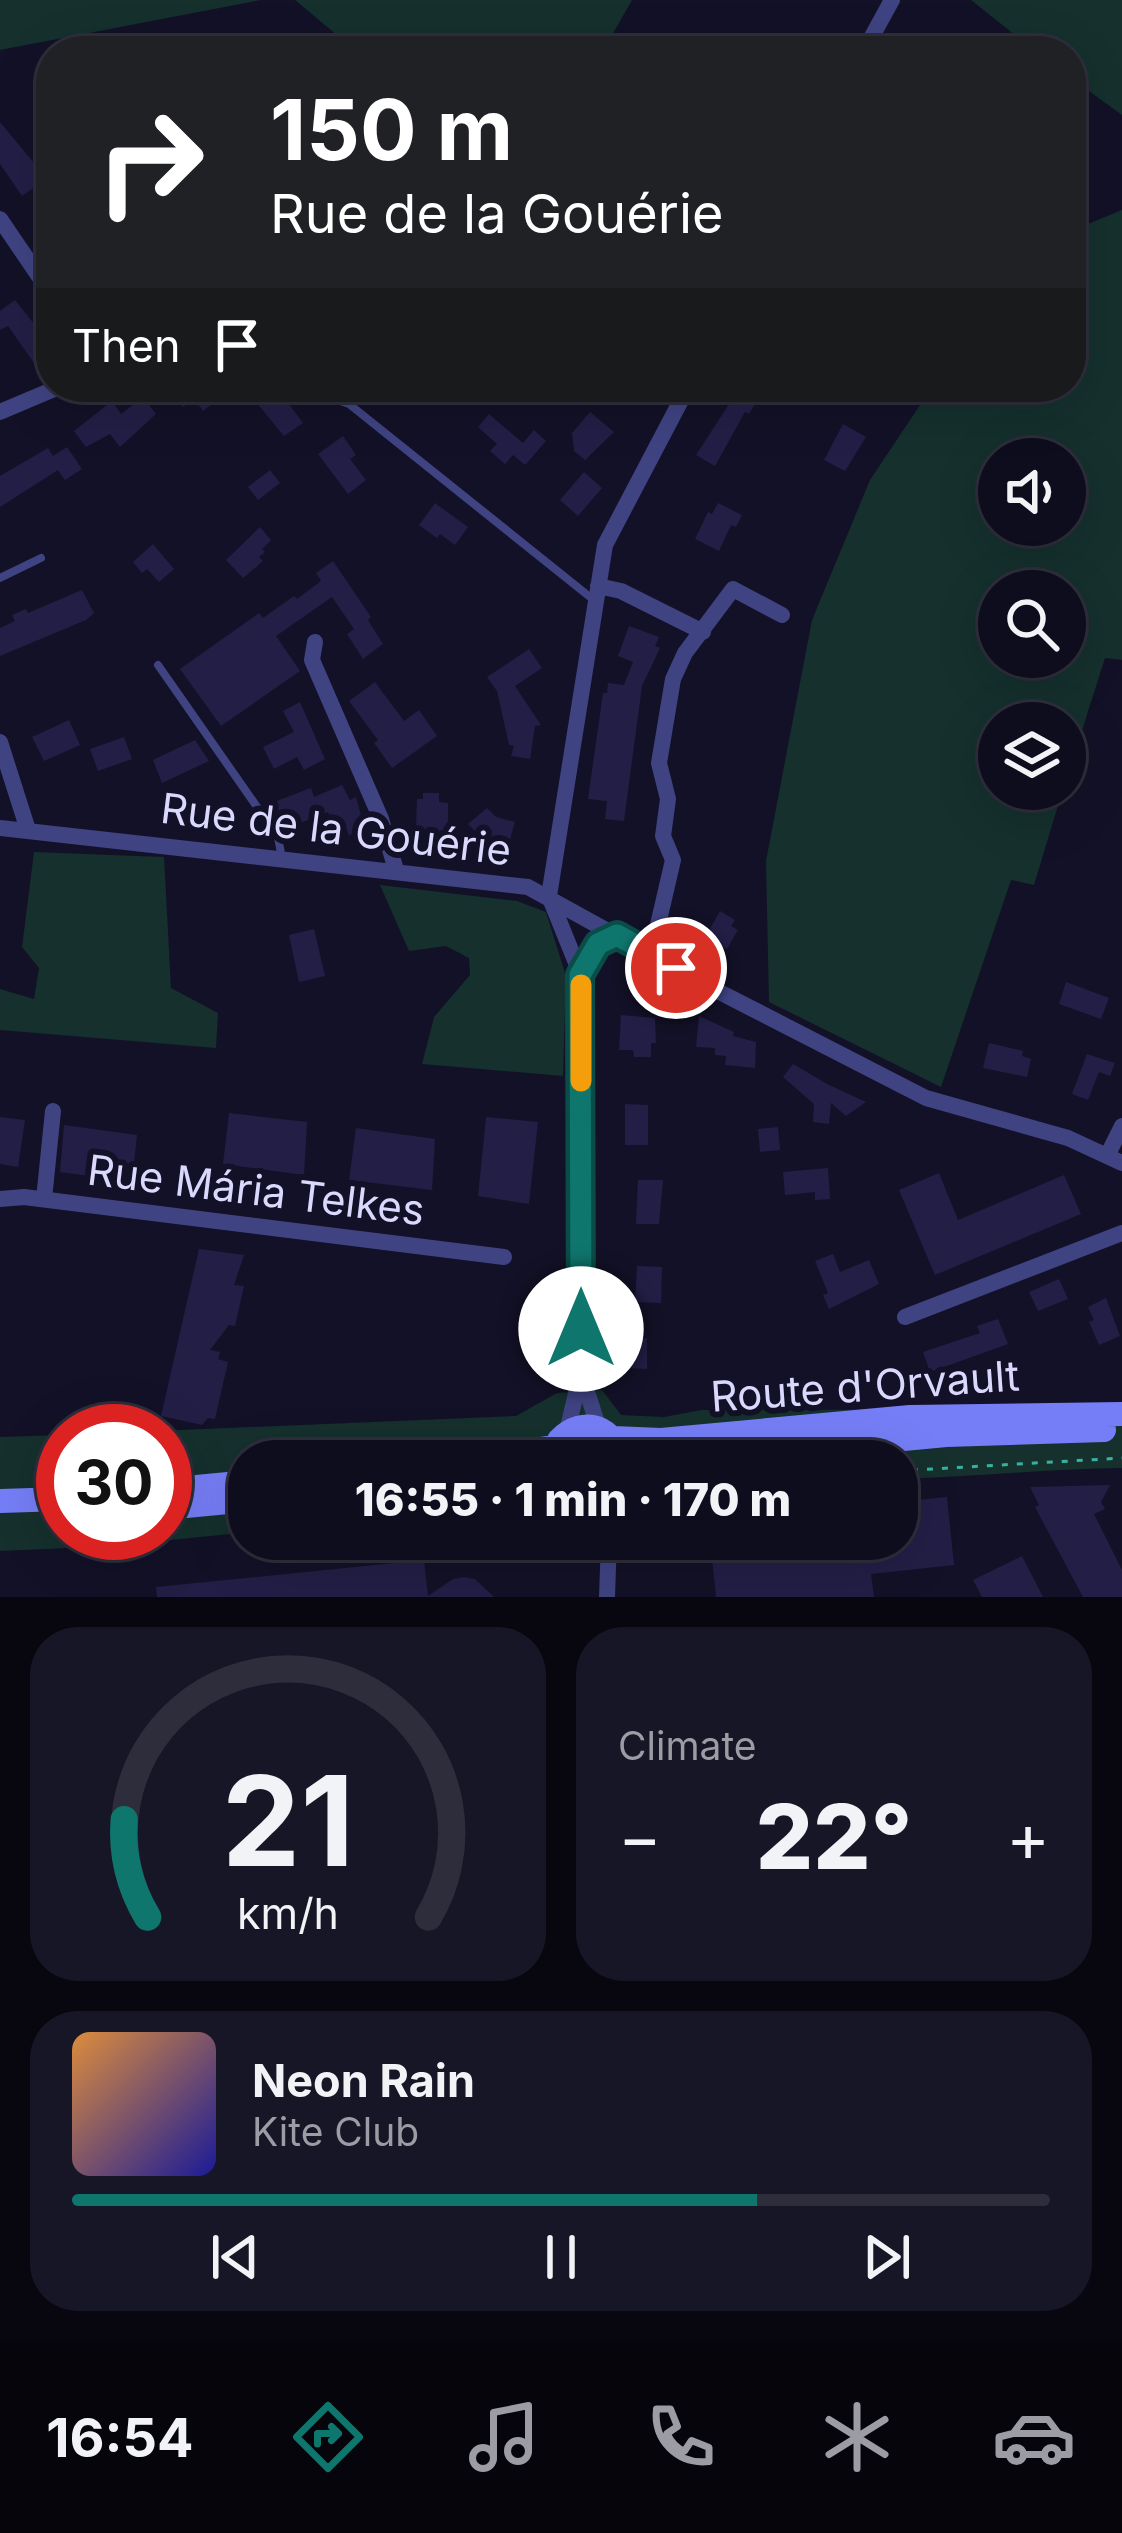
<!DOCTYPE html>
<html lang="en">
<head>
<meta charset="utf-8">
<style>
  :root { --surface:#0e0d1d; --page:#171626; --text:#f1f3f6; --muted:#9b9ca4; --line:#2e2d3b; --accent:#0f766e }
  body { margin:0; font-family:Inter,sans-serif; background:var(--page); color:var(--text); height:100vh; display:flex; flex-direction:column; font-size:45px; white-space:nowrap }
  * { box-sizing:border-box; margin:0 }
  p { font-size:39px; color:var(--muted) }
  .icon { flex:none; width:66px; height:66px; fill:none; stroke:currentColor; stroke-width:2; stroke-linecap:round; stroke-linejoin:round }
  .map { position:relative; height:1597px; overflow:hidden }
  .sheet { display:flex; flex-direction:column; gap:30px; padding:30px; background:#080710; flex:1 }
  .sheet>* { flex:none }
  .banner { position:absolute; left:36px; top:36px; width:1050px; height:366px; border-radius:48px; box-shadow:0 12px 48px #0002,0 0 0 3px var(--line); background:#202124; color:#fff; overflow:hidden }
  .controls { position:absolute; left:978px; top:438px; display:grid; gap:24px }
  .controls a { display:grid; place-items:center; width:108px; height:108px; border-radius:50%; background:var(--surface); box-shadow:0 12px 48px #0002,0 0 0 3px var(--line); font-size:60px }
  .speed { position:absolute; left:36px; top:1404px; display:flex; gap:24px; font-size:60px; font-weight:700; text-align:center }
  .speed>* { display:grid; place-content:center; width:156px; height:156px; border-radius:50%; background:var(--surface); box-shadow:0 12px 48px #0002,0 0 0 3px var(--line); line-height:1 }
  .speed .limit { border:18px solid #d22; background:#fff; color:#111 }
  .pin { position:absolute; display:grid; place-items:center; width:102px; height:102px; color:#fff; margin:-51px; border:6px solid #fff; border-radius:50%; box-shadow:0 3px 12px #0007 }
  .me { position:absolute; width:132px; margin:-66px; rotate:0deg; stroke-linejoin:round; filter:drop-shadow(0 0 9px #0008) }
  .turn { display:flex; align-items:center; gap:42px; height:252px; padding:0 36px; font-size:54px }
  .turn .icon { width:156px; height:156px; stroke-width:2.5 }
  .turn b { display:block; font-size:84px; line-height:102px }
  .then { display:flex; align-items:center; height:114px; padding:0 36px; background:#0003; gap:24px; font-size:45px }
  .big { font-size:90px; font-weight:800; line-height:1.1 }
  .sheet .card { flex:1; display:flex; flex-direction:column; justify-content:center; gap:18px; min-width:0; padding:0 42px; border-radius:48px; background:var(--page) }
  .sheet .dial { align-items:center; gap:0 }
  .dial svg { height:312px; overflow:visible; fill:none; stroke:var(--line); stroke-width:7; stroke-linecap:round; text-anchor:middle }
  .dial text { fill:var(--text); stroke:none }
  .song { display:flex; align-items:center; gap:36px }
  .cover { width:144px; height:144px; border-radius:18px; background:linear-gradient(135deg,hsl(30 70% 55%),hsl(240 70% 35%)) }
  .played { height:12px; border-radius:6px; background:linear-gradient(90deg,var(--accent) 70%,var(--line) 70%) }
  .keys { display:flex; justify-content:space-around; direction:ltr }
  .heat { display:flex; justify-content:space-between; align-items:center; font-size:66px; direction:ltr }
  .sheet .tiles { flex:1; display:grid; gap:30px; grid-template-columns:1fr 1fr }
  .card:last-child { grid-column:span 2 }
  .trip { position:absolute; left:228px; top:1440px; width:690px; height:120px; border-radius:48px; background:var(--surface); box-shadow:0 12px 48px #0002,0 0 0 3px var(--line); font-weight:800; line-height:120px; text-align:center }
  .tab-bar { display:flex; height:192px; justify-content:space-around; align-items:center; background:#06050c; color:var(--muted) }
  .tab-bar .icon { width:84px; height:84px }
  .tab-bar .on { color:var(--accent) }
  .tab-bar b { font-size:54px; color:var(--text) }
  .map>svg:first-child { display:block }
  .green { fill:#15302d; fill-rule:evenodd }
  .building { fill:#231e46 }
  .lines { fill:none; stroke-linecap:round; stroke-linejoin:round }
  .path { stroke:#38b2a0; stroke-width:3; stroke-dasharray:6 9; stroke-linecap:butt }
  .lane { stroke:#3f4382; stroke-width:8 }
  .street { stroke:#3f4382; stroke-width:16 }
  .secondary { stroke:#767ef7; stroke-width:24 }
  .route-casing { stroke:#0a4d48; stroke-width:30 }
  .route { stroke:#0f766e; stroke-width:21 }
  .slow { stroke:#f59e0b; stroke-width:21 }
  .labels { text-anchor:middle; stroke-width:12; stroke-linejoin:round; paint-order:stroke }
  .street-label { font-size:42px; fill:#dad9fd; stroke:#131127 }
</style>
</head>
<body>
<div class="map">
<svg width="1122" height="1597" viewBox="0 0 1122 1597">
  <rect width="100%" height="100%" fill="#131127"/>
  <path class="green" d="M0,0H261L0,50Z
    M295,0H632L603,51H356Z
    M971,0H1122V115L1071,78V51H1035Z
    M1122,210V660L1105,658L1065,784V723H999V789H1063L1034,885L1011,880L941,1087L769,1002L766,861L812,620L870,480L932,387H1071V240L1083,226ZM1065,459V525H999V459ZM1065,591V657H999V591Z
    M34,852L164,857L171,988L218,1013L216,1048L0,1030V989L34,999L39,968L22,947Z
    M380,885L517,901L546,912L566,976L563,1076L422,1064L434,1017L470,975L469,958L446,946L409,951Z
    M602,1390L621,1415L664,1417L701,1410L1122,1409V1468C1046,1469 973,1477 897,1479V1461H249V1532L112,1546L0,1551V1437L63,1435V1533H165V1431H157L516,1416L557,1393Z"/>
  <path class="building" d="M0,122L34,163L46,156L51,163V201L39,184L22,196L0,164Z
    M15,300L51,345V356L36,366L8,326L0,330V311Z
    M167,387H212L220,398L203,411L194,399L183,407Z
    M253,387H276L303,423L284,436L255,401L260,397Z
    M740,387H765L749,414L745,412L715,466L696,455Z
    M143,397L156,414L120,447L110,434L86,447L74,431L112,401L121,414Z
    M590,412L614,432L585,460L574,451L572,433Z
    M489,414L523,443L534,430L546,441L525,465L513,455L505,464L490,451L497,444L478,427Z
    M843,424L866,437L845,471L824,460Z
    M343,436L356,455L350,459L366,480L348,494L318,454Z
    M67,447L82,469L65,480L58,470L0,507V476L48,448L53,456Z
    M270,470L280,483L258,500L248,487Z
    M584,472L602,488L578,516L560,500Z
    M435,503L468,527L455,545L440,534L437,538L419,525Z
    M718,503L742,515L736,527L731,525L719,551L695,539L708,512L712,514Z
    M260,527L271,540L262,549L265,552L259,557L263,561L243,578L226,560Z
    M153,544L174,569L159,582L147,569L142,573L133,562Z
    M333,561L371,617L368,620L383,644L363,659L347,634L354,629L332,597L276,636L300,671L221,726L180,669L259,613L263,618L294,596L297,599L321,581L316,573Z
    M82,590L94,613L86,620L0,656V628L15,621L12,615L26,609L28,613Z
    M629,626L659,637L655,646L660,648L642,686L624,821L605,819L607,801L588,799L603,693H607L608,683L624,685L633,662L618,656Z
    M529,649L542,668L515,686L541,725L535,726L530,759L511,756L514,746L509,745L497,691L487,677Z
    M375,682L404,721L419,710L437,736L392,768L374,743L378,740L349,701Z
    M300,702L325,759L304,770L297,757L274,769L263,747L294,732L283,711Z
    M69,720L80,745L44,761L32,737Z
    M124,737L132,759L98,771L90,749Z
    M195,740L209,761L162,783L153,760Z
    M342,785L350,800L356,797L365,830L349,835L345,826L336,831L328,812L285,829L274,802L311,788L314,797Z
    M423,793H439V802L448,803V835H423V827H416L417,799H423Z
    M487,808L496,817L515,822L508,846L483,839L468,824Z
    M720,911L735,920L731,926L738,930L727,949L721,946L718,950L703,941Z
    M314,929L325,976L299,982L289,935Z
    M1066,982L1109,998L1101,1019L1059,1004Z
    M621,1015L655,1018L656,1043H651V1057H634L633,1050H619Z
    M699,1016L734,1032L733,1036L756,1042L755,1068L725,1065L726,1056L715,1055V1048L696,1047Z
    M989,1043L1023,1051L1022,1056L1031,1059L1027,1077L983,1068Z
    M1087,1054L1115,1063L1110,1076L1099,1072L1088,1100L1072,1094Z
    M793,1064L827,1084L866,1102L846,1116L831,1103L829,1124L813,1122L814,1104L783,1077Z
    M625,1104L648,1105V1145H625Z
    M229,1113L307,1122L304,1175L223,1164Z
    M0,1117L25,1120L18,1167L0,1164Z
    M486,1117L538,1122L529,1204L478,1196Z
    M64,1125L137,1135L132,1182L60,1172Z
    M778,1127L780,1150L760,1152L758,1129Z
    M356,1128L435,1139L432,1190L349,1180Z
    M828,1168L830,1199L815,1200V1192L785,1195L783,1172Z
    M939,1173L958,1220L1064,1175L1081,1214L935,1275L899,1190Z
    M638,1180H663L659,1224H636Z
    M199,1249L244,1255L234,1285L244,1286L235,1326L229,1325L210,1350L220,1352L218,1359L228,1362L215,1419L208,1418L202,1425L161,1416Z
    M833,1254L840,1272L869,1260L879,1284L829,1309L823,1295L828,1293L815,1261Z
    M637,1266L662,1267L661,1303L635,1302Z
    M1059,1279L1068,1299L1038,1311L1029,1292Z
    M1106,1298L1120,1336L1099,1345L1089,1322L1094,1320L1088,1307Z
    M998,1319L1008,1344L930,1372L923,1352L980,1333L977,1326Z
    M625,1337L647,1338V1369L625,1368Z
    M1110,1485L1101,1502L1105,1509L1094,1514L1122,1570V1597H1083L1035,1507L1039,1505L1030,1487Z
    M947,1497L954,1565L871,1574L874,1597H716L710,1539H897V1502Z
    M1022,1556L1043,1597H982L973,1580Z
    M424,1560L428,1596L453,1579L464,1577L475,1579L494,1597H157L156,1587Z"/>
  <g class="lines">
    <path class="path" d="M897,1471L1122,1458"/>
    <path class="lane" d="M329,397L349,404L595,601
      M0,578L41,558
      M158,665L278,837L282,859"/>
    <path class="street" d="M864,51L892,0
      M0,219L51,294
      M0,412L59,387
      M598,586L621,591L703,632
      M315,642L312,660L381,819L396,870
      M0,742L28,830
      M0,828L528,887L700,982L926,1098L1068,1138L1122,1163
      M651,955L673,860L663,836L668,799L659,763L673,679L685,653L733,589L782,615
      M581,975L597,943L617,935
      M1108,1154L1122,1126
      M0,1199L24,1197L504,1257
      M44,1199L53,1111
      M905,1317L1122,1233
      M581,1373L598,1426
      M567,1431L581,1373V975L549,896L605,545L688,387
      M607,1597L609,1539"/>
    <path class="secondary" d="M613,1438L661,1440L910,1417L1122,1414
      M451,1461L556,1447
      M554,1461L559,1440C583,1415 617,1426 619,1461
      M670,1461L946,1435L1104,1430
      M165,1490L249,1482
      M0,1501L63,1499
      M165,1508L249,1500"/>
  </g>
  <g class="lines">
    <defs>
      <path id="route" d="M581,1329L580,975L598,944L617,935L676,968"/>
    </defs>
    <use href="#route" class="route-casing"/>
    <use href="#route" class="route"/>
    <path class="slow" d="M581,985V1081"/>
  </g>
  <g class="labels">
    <g class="street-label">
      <text transform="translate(336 829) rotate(7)" y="15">Rue de la Gouérie</text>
      <text transform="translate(256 1190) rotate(7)" y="15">Rue Mária Telkes</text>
      <text transform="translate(865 1386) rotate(-4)" y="15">Route d'Orvault</text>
    </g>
  </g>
</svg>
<div class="controls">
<a><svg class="icon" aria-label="sound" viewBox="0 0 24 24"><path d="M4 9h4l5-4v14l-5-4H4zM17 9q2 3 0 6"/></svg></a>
<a><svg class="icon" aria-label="search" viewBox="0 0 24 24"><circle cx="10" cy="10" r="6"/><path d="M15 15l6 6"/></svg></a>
<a><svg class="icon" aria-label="layers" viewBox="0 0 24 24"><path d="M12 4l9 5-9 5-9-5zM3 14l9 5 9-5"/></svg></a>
</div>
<div class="speed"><div class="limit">30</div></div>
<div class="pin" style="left:676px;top:968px;background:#d93025"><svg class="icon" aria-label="arrive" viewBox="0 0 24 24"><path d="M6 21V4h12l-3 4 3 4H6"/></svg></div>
<svg class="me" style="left:581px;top:1329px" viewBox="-20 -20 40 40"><circle r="19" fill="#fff"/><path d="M0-13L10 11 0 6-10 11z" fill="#0f766e"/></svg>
<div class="trip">16:55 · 1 min · 170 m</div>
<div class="banner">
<div class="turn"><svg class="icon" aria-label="right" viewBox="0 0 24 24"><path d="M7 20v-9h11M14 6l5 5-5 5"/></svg><div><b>150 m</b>Rue de la Gouérie</div></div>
<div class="then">Then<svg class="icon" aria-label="arrive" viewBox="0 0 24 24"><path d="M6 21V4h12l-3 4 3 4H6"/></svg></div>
</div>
</div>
<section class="sheet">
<div class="tiles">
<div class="card dial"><svg viewBox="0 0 100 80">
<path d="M14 69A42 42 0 1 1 86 69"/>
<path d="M14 69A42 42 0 0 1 8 44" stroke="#0f766e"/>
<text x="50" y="56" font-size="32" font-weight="700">21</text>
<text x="50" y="72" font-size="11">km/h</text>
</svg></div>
<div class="card"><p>Climate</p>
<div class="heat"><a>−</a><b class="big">22°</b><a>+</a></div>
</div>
<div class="card">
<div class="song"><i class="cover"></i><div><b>Neon Rain</b><p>Kite Club</p></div></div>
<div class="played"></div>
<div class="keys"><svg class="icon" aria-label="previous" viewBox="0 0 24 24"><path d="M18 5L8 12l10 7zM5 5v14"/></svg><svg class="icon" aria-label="pause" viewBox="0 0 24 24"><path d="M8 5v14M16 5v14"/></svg><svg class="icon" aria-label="next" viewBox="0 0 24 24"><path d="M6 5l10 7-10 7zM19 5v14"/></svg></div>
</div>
</div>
</section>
<nav class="tab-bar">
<b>16:54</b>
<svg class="icon on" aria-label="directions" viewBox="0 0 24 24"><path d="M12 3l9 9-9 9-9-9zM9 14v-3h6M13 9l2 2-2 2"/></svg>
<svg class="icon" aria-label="music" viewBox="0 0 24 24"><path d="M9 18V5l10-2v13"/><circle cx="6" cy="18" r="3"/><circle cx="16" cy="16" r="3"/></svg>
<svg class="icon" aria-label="phone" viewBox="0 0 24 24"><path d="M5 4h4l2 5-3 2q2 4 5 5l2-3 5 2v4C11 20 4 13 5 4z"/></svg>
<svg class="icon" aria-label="climate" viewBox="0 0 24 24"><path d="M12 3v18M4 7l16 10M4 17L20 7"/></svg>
<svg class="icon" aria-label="car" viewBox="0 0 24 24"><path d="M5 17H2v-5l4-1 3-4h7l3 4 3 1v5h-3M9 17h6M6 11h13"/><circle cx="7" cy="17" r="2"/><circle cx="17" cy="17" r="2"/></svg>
</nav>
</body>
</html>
